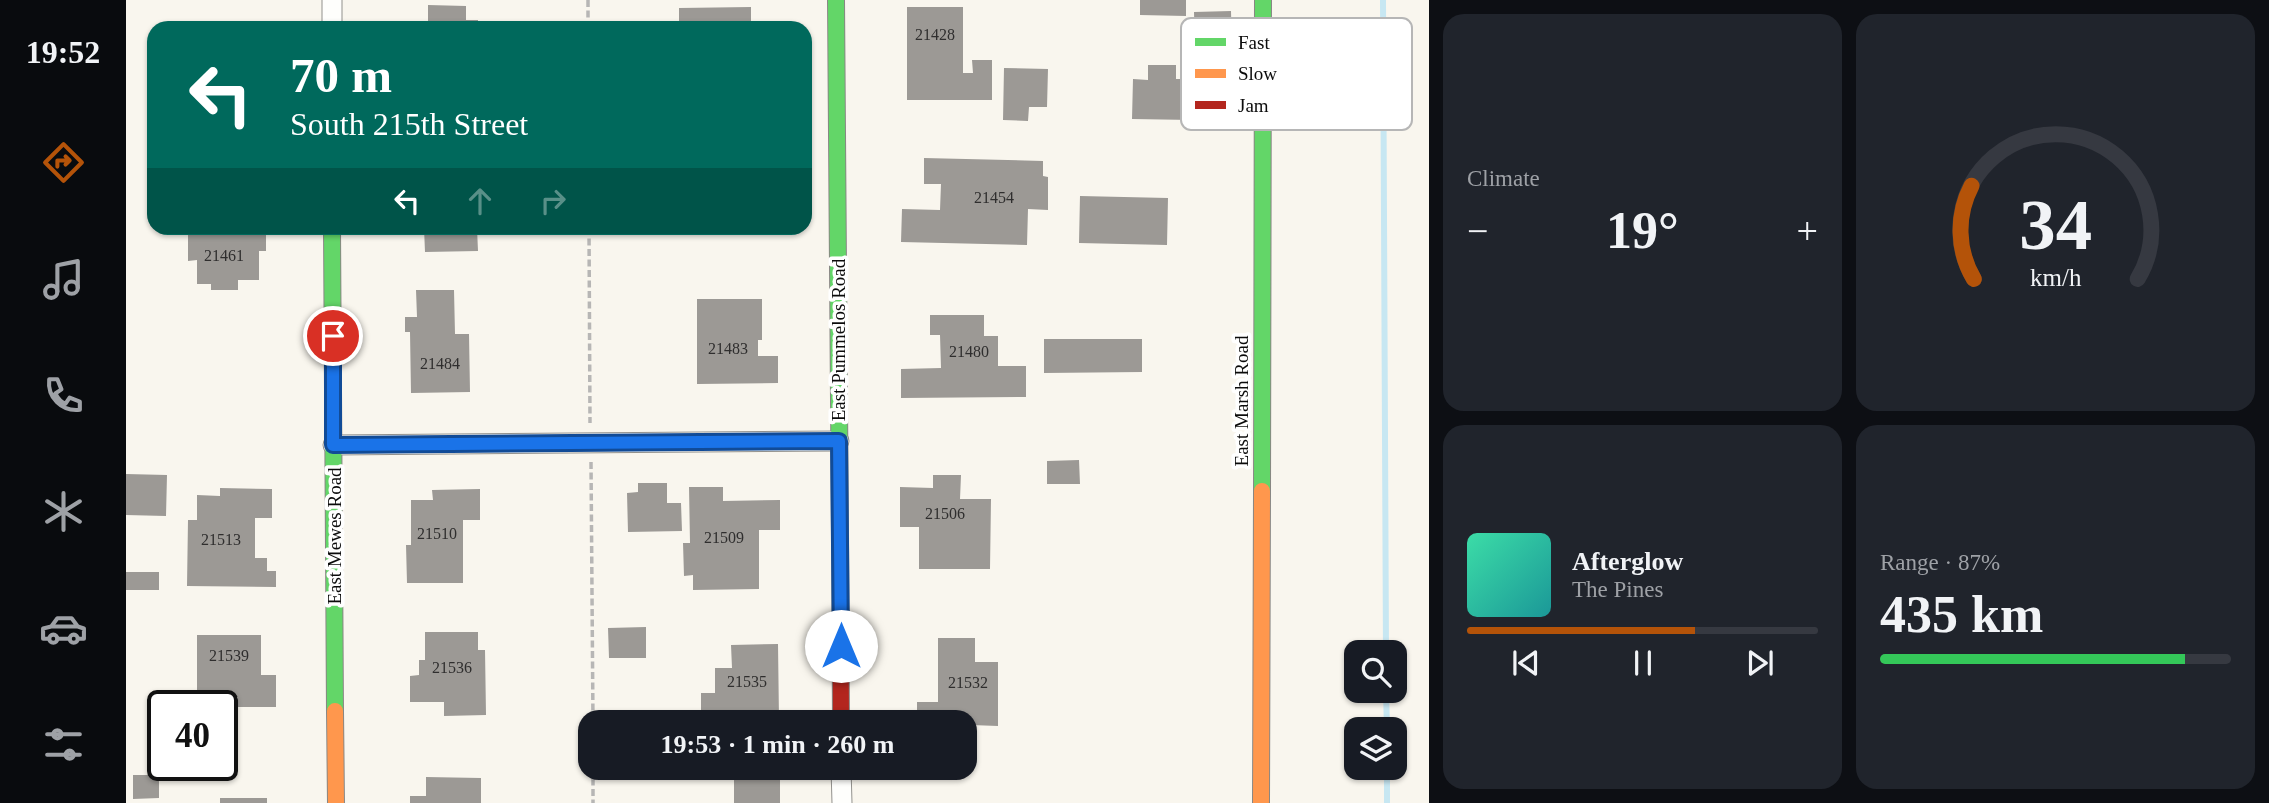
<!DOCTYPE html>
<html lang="en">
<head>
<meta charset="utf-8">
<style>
  :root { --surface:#171b24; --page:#20242c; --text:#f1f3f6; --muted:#9ea1a6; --line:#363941; --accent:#b45309 }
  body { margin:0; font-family:"Times New Roman",serif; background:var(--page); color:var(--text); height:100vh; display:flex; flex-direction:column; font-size:26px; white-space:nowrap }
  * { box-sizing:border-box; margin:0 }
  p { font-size:23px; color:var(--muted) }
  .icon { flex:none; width:38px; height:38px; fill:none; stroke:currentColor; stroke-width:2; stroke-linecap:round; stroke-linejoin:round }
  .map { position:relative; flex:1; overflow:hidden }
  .drawer { display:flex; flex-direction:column; gap:14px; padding:14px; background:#0d0f14; width:840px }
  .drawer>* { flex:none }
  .guide { position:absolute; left:21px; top:21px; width:665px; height:214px; border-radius:21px; box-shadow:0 2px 5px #0004; background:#00695c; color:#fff; overflow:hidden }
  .buttons { position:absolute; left:1218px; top:640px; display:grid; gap:14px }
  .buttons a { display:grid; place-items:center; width:63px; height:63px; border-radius:14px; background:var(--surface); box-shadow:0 2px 5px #0004; font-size:35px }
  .speed { position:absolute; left:21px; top:690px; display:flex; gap:14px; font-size:35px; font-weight:700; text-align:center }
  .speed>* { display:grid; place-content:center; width:91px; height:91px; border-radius:50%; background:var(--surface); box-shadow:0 2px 5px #0004; line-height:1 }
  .speed .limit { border:4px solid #111; border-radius:10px; background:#fff; color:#111 }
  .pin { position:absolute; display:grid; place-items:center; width:60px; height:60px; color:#fff; margin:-30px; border:4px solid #fff; border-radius:50%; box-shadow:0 2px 7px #0007 }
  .me { position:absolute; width:77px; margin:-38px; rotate:0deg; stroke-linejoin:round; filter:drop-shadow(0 0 5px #0008) }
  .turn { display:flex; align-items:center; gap:24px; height:147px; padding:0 28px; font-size:32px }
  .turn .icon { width:91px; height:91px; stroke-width:2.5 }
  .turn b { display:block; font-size:49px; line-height:60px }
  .lanes { display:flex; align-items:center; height:66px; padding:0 28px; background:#0003; justify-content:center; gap:35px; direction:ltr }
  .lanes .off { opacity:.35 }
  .big { font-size:52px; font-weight:700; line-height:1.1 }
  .drawer .widget { flex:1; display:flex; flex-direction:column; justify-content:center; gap:10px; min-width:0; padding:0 24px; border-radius:21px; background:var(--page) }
  .drawer .dial { align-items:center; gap:0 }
  .dial svg { height:182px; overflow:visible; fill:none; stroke:var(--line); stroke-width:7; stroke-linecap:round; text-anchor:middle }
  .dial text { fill:var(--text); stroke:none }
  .song { display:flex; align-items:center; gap:21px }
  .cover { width:84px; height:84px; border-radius:10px; background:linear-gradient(135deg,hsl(160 70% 55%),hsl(180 70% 35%)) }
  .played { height:7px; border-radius:4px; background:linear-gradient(90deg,var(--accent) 65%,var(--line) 65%) }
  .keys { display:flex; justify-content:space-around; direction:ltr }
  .heat { display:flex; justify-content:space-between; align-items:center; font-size:38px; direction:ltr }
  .charge { height:10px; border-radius:5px; background:linear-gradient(90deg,#34c759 87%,var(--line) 0) }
  .drawer .tiles { flex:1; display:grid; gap:14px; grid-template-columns:repeat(2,1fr) }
  .trip { position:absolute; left:452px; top:710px; width:399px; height:70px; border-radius:21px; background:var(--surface); box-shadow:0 2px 5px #0004; font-weight:700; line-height:70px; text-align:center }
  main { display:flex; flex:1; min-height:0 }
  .dock { display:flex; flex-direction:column; width:126px; justify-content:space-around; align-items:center; background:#090b0e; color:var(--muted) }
  .dock .icon { width:49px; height:49px }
  .dock .current { color:var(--accent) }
  .dock b { font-size:32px; color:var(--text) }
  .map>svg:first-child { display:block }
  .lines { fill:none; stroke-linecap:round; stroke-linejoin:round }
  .stream { stroke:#c7e7f2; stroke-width:6 }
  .building { fill:#9c9995 }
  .street-casing { stroke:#92918d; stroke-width:21 }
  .fast-casing { stroke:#898784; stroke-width:18 }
  .slow-casing { stroke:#898784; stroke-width:18 }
  .jam-casing { stroke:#898784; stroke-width:18 }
  .path { stroke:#b7b6b5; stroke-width:3.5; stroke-dasharray:7 3.5; stroke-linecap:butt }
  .street { stroke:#fefefc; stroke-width:19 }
  .fast { stroke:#63d668; stroke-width:16 }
  .slow { stroke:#ff974d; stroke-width:16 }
  .jam { stroke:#b3261e; stroke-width:16 }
  .route-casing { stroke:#114b97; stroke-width:18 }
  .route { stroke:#1a73e8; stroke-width:12 }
  .labels { text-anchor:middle; stroke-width:7; stroke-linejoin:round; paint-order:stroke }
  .number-label { font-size:16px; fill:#2f2e2e }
  .street-label { font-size:19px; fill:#0b0b0b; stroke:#fff }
  .key { fill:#fff; stroke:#b6b6b6; stroke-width:2 }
  .key-label { font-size:19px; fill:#0b0b0b }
</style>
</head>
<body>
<main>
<nav class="dock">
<b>19:52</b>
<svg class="icon current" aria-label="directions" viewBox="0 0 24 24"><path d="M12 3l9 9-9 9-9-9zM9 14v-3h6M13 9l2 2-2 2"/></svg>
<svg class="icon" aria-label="music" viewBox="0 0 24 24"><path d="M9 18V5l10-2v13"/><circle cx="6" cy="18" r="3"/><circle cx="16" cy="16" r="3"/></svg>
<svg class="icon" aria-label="phone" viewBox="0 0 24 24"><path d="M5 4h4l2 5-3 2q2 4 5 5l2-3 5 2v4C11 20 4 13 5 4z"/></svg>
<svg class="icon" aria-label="climate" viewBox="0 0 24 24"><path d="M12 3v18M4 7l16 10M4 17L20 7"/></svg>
<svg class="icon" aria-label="car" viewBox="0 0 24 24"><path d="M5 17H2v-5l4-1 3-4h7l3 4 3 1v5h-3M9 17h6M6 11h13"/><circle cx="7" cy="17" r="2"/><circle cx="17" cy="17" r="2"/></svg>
<svg class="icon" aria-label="filters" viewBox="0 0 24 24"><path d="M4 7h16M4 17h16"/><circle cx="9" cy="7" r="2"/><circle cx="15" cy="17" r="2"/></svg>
</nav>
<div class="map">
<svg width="1303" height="803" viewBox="0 0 1303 803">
  <rect width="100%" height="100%" fill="#f9f6ee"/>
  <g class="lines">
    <path class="stream" d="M1257,0L1260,653
      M1260,691L1261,730
      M1261,768V803"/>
  </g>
  <path class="building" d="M1014,0H1060V16L1014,15Z
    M302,5L340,6V20H352V28H302Z
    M625,7V28H553V8Z
    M781,7H837V73H847L846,60H866V100H781Z
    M1105,11L1106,50L1069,51L1068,12Z
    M1022,65H1050V79H1067L1066,120L1006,119L1007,79L1022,80Z
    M878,68L922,69L921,107H903L902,121L877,120Z
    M798,158L917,161V176L922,177V210L902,209L901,245L775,242L776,209L814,210L815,184H798Z
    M954,196L1042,198L1041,245L953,243Z
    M70,228H140V251H133V280H112V290H85V284H71V260L62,261V232H70Z
    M298,228H351L352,251L299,252Z
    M290,290H328L329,334H343L344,392L285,393L284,332H279V317H291Z
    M571,299H636V340H632V356H652V383L571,384Z
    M804,315H858V336H872V366H900V397L775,398V369L815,368L814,335H804Z
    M918,339H1016V372L918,373Z
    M953,460L954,484H921V461Z
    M0,474L41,475L40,516L0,515Z
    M807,475H835L834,499H865L864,569H793V527H774V487L807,488Z
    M512,483H541V503H555L556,531L502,532L501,493L512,492Z
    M563,487H597V501L654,500V530H633V589L567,590V575L558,576L557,543H564Z
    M94,488L146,489V518H129V558H141V571H150V587L61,586L62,520H71V495L94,496Z
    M354,489V520H337V583H281L280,545H285V500H307L306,490Z
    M0,572H33V590H0Z
    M520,627V658H483L482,628Z
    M299,632H352V650H359L360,715L318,716V702H284V676L293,675V660H299Z
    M71,635H135V675H150V707H112V697H71Z
    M812,638H849V662H872V726L791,723V702H812Z
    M652,644L653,720L575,721V693H589V668H606L605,645Z
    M23,706H37V734H23Z
    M7,775H33V798L7,799Z
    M300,777L355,778V803H284V796H300Z
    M608,779H654V803H608Z
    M94,798H141V803H94Z"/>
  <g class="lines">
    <defs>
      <path id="street" d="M206,0V28
        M207,445L713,441
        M715,768L716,803"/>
      <path id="fast" d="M710,0L714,533
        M206,228L209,711
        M1136,491L1137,0"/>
      <path id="slow" d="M209,711L210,803
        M1135,803L1136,491"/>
      <path id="jam" d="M714,533L715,723"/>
    </defs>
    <use href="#street" class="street-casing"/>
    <use href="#fast" class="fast-casing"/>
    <use href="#slow" class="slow-casing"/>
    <use href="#jam" class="jam-casing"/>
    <path class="path" d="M462,0V28
      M463,228L464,423
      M465,462L467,723
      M467,768V803"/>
    <use href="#street" class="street"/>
    <use href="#fast" class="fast"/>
    <use href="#slow" class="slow"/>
    <use href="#jam" class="jam"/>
  </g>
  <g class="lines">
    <defs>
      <path id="route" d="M207,336V445L713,441L715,646"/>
    </defs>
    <use href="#route" class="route-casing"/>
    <use href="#route" class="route"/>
  </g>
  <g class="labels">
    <g class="number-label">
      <text x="809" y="40">21428</text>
      <text x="868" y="203">21454</text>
      <text x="98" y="261">21461</text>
      <text x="602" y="354">21483</text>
      <text x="843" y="357">21480</text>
      <text x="314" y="369">21484</text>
      <text x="819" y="519">21506</text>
      <text x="311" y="539">21510</text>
      <text x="598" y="543">21509</text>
      <text x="95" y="545">21513</text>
      <text x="103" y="661">21539</text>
      <text x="326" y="673">21536</text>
      <text x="621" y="687">21535</text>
      <text x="842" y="688">21532</text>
    </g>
    <g class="street-label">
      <text transform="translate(712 340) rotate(-90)" y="7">East Pummelos Road</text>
      <text transform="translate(1115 401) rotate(-90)" y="7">East Marsh Road</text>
      <text transform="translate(208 536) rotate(-90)" y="7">East Mewes Road</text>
    </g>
  </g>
  <rect x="1055" y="18" width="231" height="112" rx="10" class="key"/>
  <rect x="1069" y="38" width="31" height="8" fill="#63d668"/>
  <rect x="1069" y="69" width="31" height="9" fill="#ff974d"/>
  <rect x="1069" y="101" width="31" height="8" fill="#b3261e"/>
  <g class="key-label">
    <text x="1112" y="49">Fast</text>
    <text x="1112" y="80">Slow</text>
    <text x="1112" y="112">Jam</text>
  </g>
</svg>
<div class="buttons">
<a><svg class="icon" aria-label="search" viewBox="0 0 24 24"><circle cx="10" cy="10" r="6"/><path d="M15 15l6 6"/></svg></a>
<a><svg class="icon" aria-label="layers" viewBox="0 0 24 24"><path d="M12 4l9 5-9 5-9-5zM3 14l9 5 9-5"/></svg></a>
</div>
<div class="speed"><div class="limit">40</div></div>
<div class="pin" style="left:207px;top:336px;background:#d93025"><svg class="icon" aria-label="arrive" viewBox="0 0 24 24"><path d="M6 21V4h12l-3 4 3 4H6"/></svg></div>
<svg class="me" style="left:715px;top:646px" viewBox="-20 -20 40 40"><circle r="19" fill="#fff"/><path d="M0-13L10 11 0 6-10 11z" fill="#1a73e8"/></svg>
<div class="trip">19:53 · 1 min · 260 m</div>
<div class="guide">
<div class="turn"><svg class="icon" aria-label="left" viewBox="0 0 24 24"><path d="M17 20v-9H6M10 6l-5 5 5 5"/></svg><div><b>70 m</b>South 215th Street</div></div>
<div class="lanes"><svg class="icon" aria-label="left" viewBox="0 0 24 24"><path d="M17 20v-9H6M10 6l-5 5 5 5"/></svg><svg class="icon off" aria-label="ahead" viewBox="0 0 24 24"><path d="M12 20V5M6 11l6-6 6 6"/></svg><svg class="icon off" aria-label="right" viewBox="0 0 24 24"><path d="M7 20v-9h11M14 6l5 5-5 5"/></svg></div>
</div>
</div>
<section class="drawer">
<div class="tiles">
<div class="widget"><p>Climate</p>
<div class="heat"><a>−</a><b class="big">19°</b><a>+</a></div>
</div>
<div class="widget dial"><svg viewBox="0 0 100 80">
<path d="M14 69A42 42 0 1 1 86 69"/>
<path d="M14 69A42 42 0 0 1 13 28" stroke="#b45309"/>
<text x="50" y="56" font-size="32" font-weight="700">34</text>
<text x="50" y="72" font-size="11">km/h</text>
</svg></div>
<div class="widget">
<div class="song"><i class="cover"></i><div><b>Afterglow</b><p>The Pines</p></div></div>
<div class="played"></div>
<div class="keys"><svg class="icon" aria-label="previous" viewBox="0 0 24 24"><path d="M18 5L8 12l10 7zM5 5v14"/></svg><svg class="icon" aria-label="pause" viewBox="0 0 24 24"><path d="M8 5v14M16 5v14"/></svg><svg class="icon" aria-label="next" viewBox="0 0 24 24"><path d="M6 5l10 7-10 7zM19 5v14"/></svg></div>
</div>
<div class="widget"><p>Range · 87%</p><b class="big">435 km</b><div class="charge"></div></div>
</div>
</section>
</main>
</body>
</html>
